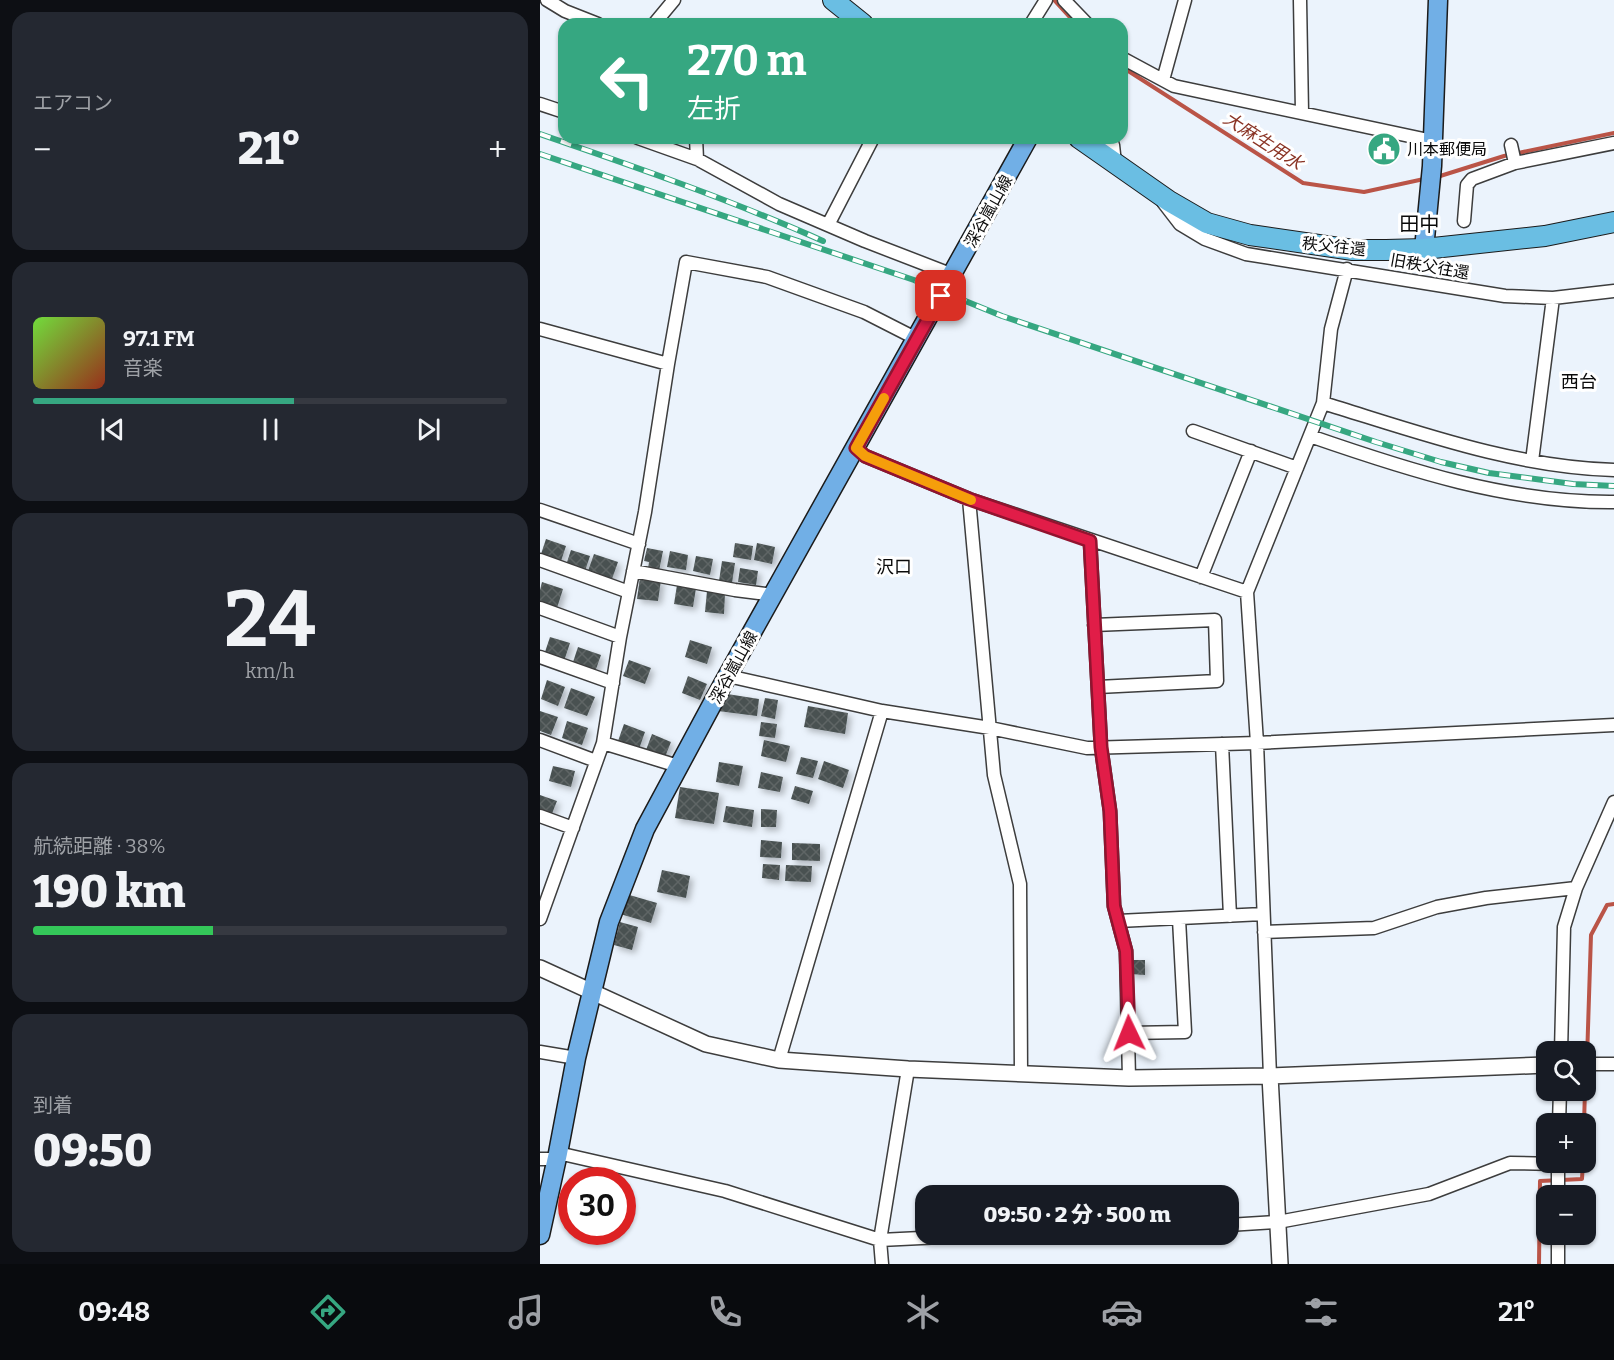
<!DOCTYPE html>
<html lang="ja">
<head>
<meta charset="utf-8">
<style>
  :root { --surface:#171b24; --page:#242831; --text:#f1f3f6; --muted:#9ea1a6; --line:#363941; --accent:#36a781 }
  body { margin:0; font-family:Bitter,"Noto Sans JP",serif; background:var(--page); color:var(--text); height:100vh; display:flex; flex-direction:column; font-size:22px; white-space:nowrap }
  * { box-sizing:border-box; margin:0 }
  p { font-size:20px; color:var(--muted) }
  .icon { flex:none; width:33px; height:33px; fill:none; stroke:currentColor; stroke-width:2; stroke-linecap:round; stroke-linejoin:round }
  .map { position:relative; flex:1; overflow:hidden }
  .panel { display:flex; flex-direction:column; gap:12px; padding:12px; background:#0d0f14; width:540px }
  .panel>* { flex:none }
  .top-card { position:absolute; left:18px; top:18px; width:570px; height:126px; border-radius:18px; box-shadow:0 2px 4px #0004; background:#36a781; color:#fff; overflow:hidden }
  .buttons { position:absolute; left:996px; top:1041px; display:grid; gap:12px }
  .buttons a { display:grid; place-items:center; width:60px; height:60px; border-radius:12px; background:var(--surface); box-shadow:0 2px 4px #0004; font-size:30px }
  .speed { position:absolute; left:18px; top:1167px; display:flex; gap:12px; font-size:30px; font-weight:700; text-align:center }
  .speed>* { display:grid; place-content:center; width:78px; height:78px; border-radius:50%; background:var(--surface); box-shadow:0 2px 4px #0004; line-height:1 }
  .speed .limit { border:9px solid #d22; background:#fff; color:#111 }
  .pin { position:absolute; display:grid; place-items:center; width:51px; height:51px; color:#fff; margin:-26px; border-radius:12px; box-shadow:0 3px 9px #0006 }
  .me { position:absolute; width:66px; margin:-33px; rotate:358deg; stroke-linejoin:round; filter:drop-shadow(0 0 4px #0008) }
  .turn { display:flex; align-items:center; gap:21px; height:126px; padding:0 30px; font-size:27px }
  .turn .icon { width:78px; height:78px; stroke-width:2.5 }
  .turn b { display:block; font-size:42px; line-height:51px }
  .big { font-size:45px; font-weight:800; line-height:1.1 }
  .panel .card { flex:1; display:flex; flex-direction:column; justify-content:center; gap:9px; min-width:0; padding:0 21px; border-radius:18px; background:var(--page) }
  .panel .dial { align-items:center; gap:0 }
  .dial b { font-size:78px; line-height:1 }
  .song { display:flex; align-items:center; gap:18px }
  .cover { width:72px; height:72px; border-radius:9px; background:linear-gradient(135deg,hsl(100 70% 55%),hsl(10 70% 35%)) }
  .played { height:6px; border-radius:3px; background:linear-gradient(90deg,var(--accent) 55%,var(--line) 55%) }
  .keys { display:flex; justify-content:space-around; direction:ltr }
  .heat { display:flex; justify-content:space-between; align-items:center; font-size:33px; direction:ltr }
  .charge { height:9px; border-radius:4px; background:linear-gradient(90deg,#34c759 38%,var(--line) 0) }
  .trip { position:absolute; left:375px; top:1185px; width:324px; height:60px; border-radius:18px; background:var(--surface); box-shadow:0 2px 4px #0004; font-weight:800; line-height:60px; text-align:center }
  .dock { display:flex; height:96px; justify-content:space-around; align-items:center; background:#090b0e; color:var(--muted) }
  .dock .icon { width:42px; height:42px }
  .dock .current { color:var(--accent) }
  .dock b { font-size:27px; color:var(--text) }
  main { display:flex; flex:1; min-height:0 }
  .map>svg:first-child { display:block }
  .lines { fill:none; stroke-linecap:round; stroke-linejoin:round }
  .stream { stroke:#ba5447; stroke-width:4 }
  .building { fill:url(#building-cross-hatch); filter:url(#shadow) }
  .minor-casing { stroke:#3d3d3d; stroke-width:15 }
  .tertiary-casing { stroke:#3d3d3d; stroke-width:18 }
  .primary-casing { stroke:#1b1b1b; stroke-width:21 }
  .trunk-casing { stroke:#1b1b1b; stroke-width:22 }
  .minor { stroke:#fff; stroke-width:12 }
  .tertiary { stroke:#fff; stroke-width:15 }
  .primary { stroke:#71afe6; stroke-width:18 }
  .trunk { stroke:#6abee3; stroke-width:20 }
  .rail-casing { stroke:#36a781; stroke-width:6 }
  .rail { stroke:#fff; stroke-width:4; stroke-dasharray:11; stroke-linecap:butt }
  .route-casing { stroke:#92132f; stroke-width:15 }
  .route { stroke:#e11d48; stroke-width:10 }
  .slow { stroke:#f59e0b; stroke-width:10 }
  .labels { text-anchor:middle; stroke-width:6; stroke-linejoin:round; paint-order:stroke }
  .poi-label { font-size:16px; fill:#0a0a0a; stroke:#fff; text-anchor:start }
  .street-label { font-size:16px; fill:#0a0a0a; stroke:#fff }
  .water-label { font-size:18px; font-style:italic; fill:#8a3425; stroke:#fff }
  .neighbourhood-label { font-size:18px; fill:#0a0a0a; stroke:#fff }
  .quarter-label { font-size:20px; fill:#0a0a0a; stroke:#fff }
</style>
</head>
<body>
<main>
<section class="panel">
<div class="card"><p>エアコン</p>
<div class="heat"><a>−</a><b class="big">21°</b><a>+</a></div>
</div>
<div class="card">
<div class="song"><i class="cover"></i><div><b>97.1 FM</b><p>音楽</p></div></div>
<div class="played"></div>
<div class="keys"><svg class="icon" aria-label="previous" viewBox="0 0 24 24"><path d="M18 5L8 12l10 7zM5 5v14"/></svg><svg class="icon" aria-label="pause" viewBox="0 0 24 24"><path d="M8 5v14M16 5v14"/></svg><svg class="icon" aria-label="next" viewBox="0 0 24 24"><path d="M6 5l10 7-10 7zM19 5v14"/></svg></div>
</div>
<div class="card dial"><b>24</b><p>km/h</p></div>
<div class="card"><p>航続距離 · 38%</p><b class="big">190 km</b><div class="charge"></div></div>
<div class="card"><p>到着</p><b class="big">09:50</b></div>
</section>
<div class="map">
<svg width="1074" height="1264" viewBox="0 0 1074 1264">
  <defs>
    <pattern id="building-cross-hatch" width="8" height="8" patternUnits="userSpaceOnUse" patternTransform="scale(1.5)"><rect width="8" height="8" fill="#485151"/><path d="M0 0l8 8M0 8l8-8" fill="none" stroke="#5e6565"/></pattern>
    <filter id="shadow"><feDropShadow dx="3.5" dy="3.5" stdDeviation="3" flood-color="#0004"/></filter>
  </defs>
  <rect width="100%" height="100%" fill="#ebf3fc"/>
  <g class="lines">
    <path class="stream" d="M514,0L536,24
      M582,67L763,183L824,192L884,179
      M897,177L964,156L1074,133
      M1046,1090L1051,935L1067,905L1074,904
      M1044,1124L1045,1090
      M999,1264L1000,1181L1042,1179L1043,1162"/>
  </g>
  <path class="building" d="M6,539L26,546L21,561L1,554Z
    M195,543L213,546L211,560L193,557Z
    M217,543L235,547L232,564L214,560Z
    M107,548L123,551L119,571L108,569L109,562L104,561Z
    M31,550L50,556L45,571L26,565Z
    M130,551L148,555L146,570L127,567Z
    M54,554L78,562L72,579L48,571Z
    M156,556L173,559L170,575L153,571Z
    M182,561L195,563L192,583L179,581Z
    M200,568L218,571L216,585L198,582Z
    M100,577L121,580L118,601L97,599Z
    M2,582L23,589L17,608L0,602V590Z
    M137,585L156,588L153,607L134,604Z
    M167,591L185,593L184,614L165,612Z
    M10,637L30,643L24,661L4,655Z
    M150,640L172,647L167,664L145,657Z
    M38,647L61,655L55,672L32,665Z
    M89,660L111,668L105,684L83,676Z
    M148,676L167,684L160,700L142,693Z
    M7,680L25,687L18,706L1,699Z
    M31,688L55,697L47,716L24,708Z
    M181,693L219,699L217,716L178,711Z
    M225,698L238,700L235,719L221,716Z
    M268,706L308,713L305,734L264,727Z
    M0,711L18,717L11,735L0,731Z
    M27,721L48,728L42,745L22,738Z
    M221,722L237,724L235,738L219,736Z
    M84,724L105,732L99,749L78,741Z
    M112,734L131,742L125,757L106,750Z
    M224,740L250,746L246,762L221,756Z
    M261,757L278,761L273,778L256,774Z
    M284,761L309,770L303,788L278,779Z
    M179,762L203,766L199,786L176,782Z
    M13,766L35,771L31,787L9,781Z
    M221,772L243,777L240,792L218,788Z
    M255,786L273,791L269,804L251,799Z
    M140,787L179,793L174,824L135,818Z
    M0,795L17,801L11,816L0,812Z
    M186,806L214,810L212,827L183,822Z
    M221,809L237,810L236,827H221Z
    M221,840L242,842L241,858L220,857Z
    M252,843L280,844V861L252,860Z
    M223,864L240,865L239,880L222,878Z
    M246,865L272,866L271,882L245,881Z
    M122,870L150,876L146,898L117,892Z
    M86,894L117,903L111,923L80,914Z
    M80,922L98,927L92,950L74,945Z
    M589,960H605V975L590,974Z"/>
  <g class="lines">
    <defs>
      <path id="minor" d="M7,0L25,11L58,24
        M524,0L547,24
        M760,0L762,112
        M114,24L134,0
        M491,24L506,0
        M582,58L634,86L893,141
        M623,80L645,0
        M0,104L24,112
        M98,138L157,159L239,204L325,241L413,275
        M156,138L157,159
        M564,138L573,145L575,163
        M971,145L975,163
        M623,202L640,224L665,239L706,254L965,296L1013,298L1074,291
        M924,221L927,185L932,179L975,163L1074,143
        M288,225L333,138
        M0,329L128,364
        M783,403C878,432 973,467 1074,470
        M653,431L757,468
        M770,436C868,470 969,503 1074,502
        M316,448L325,456L429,499L707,592
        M992,461L1013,298
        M429,499L454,775L480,884L481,1074
        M0,510L99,544
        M550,541L561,747L570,811L574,906L586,951L589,1078
        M0,560L89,592
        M93,571L195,590L234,595
        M661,577L711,451
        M0,608L80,637
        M554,625L675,620L677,681L558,687
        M0,657L73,683
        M188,676L342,711L450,728L547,748L717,743L1074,725
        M0,740L56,761
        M63,743L138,766
        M682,744L690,916
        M0,816L33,828
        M0,919L63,743L80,637L105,512L128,364L146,262L227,277L324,312L377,339
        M578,921L723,914
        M724,932L834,928L897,907L946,898L1036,888
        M589,1033L645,1032L639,919
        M0,1052L36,1058
        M1021,1052L1024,927L1036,888L1074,802
        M239,1060L342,711
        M1046,1064H1074
        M730,1076L717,743L707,592L783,403L791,329L807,269
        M1019,1124L1020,1090
        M18,1153L185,1191L340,1240L463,1234
        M0,1159H17
        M1018,1196V1162
        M688,1225L738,1222L889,1194L970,1163L1018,1164
        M342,1264L340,1240L368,1069
        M1018,1264V1234"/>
      <path id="tertiary" d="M0,968L166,1044L239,1060L368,1069L589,1078L730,1076L1006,1065
        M730,1076L740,1264"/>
      <path id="primary" d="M884,249L892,166L898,0
        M0,1235L18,1153L36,1058L69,922L105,829L183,684L488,138"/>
      <path id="trunk" d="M293,0L323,24
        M539,138L629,201L667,223L710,235L813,250H846L884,249L1005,236L1074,222"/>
    </defs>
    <use href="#minor" class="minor-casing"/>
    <use href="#tertiary" class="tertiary-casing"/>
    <use href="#primary" class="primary-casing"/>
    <use href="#trunk" class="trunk-casing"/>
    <use href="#minor" class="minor"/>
    <use href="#tertiary" class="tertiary"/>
    <use href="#primary" class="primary"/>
    <use href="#trunk" class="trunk"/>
    <defs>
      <path id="rail" d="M0,134C96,167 191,200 283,241
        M0,154L374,280L462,316L836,442L901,462L949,473L1033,484L1074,486"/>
    </defs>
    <use href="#rail" class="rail-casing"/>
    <use href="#rail" class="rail"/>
  </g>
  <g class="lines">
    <defs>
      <path id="route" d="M401,296L316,448L325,456L429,499L550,541L561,747L570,811L574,906L586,951L589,1033"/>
    </defs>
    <use href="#route" class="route-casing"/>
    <use href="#route" class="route"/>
    <path class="slow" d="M344,398L316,448L325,456L431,500"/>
  </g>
  <defs>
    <symbol id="civic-disc" viewBox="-11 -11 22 22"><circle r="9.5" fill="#36a781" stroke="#fff"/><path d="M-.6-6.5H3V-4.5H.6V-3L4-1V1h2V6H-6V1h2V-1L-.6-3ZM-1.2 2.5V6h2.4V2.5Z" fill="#fff"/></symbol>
  </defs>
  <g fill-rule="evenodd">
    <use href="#civic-disc" x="825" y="130" width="38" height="38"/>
  </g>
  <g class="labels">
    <g class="poi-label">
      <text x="867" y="155">川本郵便局</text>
    </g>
    <g class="street-label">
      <text transform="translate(448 211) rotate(-61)" y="6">深谷嵐山線</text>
      <text transform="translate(794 246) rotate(6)" y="6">秩父往還</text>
      <text transform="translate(890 266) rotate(10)" y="6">旧秩父往還</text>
      <text transform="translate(193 667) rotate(-61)" y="6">深谷嵐山線</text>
    </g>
    <g class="water-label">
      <text transform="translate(723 141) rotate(33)" y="6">大麻生用水</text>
    </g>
    <g class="neighbourhood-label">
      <text x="1039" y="388">西台</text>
      <text x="354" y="573">沢口</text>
    </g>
    <g class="quarter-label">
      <text x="879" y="231">田中</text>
    </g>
  </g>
</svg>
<div class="buttons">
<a><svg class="icon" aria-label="search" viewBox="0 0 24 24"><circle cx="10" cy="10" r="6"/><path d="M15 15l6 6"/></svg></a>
<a>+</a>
<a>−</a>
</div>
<div class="speed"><div class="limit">30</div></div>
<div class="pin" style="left:401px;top:296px;background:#d93025"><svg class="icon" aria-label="arrive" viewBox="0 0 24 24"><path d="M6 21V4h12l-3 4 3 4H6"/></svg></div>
<svg class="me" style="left:589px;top:1033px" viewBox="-20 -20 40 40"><path d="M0-17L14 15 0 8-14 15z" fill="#e11d48" stroke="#fff" stroke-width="4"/></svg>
<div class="trip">09:50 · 2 分 · 500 m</div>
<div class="top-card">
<div class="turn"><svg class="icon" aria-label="left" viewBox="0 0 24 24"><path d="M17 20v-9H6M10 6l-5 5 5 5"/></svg><div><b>270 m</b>左折</div></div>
</div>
</div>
</main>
<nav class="dock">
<b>09:48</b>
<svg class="icon current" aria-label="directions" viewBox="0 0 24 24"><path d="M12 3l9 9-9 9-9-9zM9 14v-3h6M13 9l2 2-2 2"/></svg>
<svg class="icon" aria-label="music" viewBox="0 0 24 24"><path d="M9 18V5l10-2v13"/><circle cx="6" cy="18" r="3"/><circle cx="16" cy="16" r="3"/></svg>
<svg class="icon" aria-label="phone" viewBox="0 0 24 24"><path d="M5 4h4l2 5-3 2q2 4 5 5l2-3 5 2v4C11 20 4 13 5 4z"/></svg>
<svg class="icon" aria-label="climate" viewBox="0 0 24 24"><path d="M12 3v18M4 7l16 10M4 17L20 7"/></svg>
<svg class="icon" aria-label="car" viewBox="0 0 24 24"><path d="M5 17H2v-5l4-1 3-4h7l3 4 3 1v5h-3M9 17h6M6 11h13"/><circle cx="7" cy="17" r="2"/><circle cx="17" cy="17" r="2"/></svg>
<svg class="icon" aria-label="filters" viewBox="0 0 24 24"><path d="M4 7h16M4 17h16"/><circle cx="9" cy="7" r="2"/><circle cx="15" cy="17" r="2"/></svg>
<b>21°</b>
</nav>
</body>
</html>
